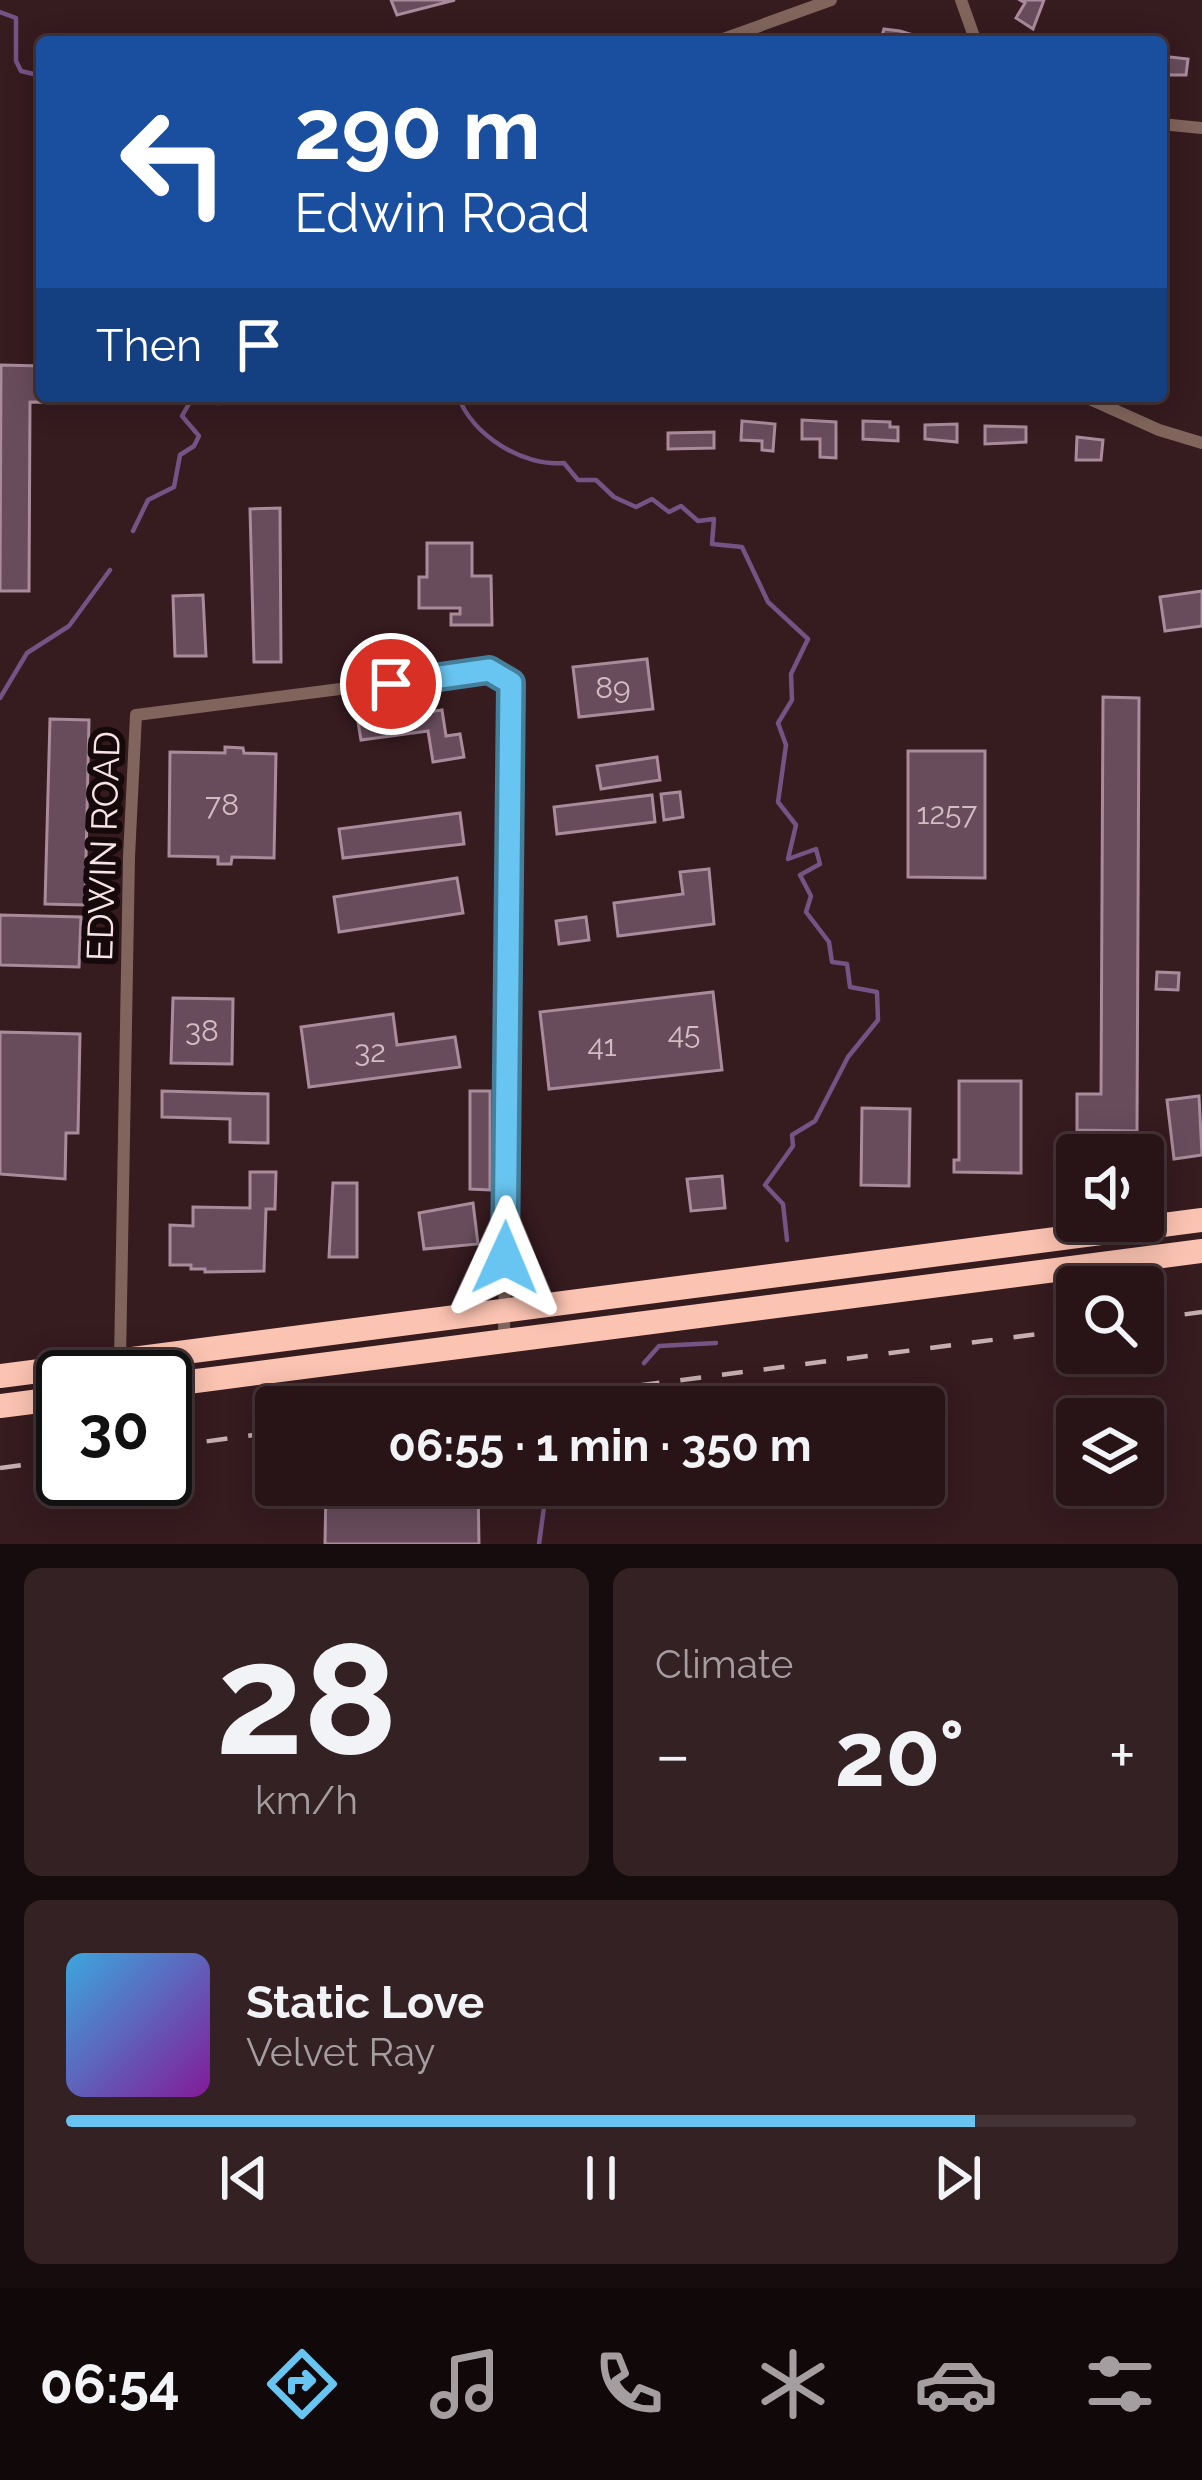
<!DOCTYPE html>
<html lang="en">
<head>
<meta charset="utf-8">
<style>
  :root { --surface:#281417; --page:#342124; --text:#f1f3f6; --muted:#a59ea1; --line:#443336; --accent:#68c4f0 }
  body { margin:0; font-family:Raleway,sans-serif; background:var(--page); color:var(--text); height:100vh; display:flex; flex-direction:column; font-size:45px; white-space:nowrap }
  * { box-sizing:border-box; margin:0 }
  p { font-size:39px; color:var(--muted) }
  .icon { flex:none; width:66px; height:66px; fill:none; stroke:currentColor; stroke-width:2; stroke-linecap:round; stroke-linejoin:round }
  .map { position:relative; height:1544px; overflow:hidden }
  .side { display:flex; flex-direction:column; gap:24px; padding:24px; background:#160b0d; flex:1 }
  .side>* { flex:none }
  .hud { position:absolute; left:36px; top:36px; width:1131px; height:366px; border-radius:12px; box-shadow:0 6px 30px #0003,0 0 0 3px var(--line); background:#1a4fa0; color:#fff; overflow:hidden }
  .fabs { position:absolute; left:1056px; top:1134px; display:grid; gap:24px }
  .fabs a { display:grid; place-items:center; width:108px; height:108px; border-radius:12px; background:var(--surface); box-shadow:0 6px 30px #0003,0 0 0 3px var(--line); font-size:60px }
  .speed { position:absolute; left:36px; top:1350px; display:flex; gap:24px; font-size:60px; font-weight:700; text-align:center }
  .speed>* { display:grid; place-content:center; width:156px; height:156px; border-radius:50%; background:var(--surface); box-shadow:0 6px 30px #0003,0 0 0 3px var(--line); line-height:1 }
  .speed .limit { border:6px solid #111; border-radius:18px; background:#fff; color:#111 }
  .pin { position:absolute; display:grid; place-items:center; width:102px; height:102px; color:#fff; margin:-51px; border:6px solid #fff; border-radius:50%; box-shadow:0 3px 12px #0007 }
  .me { position:absolute; width:132px; margin:-66px; rotate:1deg; stroke-linejoin:round; filter:drop-shadow(0 0 9px #0008) }
  .turn { display:flex; align-items:center; gap:42px; height:252px; padding:0 60px; font-size:54px }
  .turn .icon { width:156px; height:156px; stroke-width:2.5 }
  .turn b { display:block; font-size:84px; line-height:102px }
  .then { display:flex; align-items:center; height:114px; padding:0 60px; background:#0003; gap:24px; font-size:45px }
  .big { font-size:90px; font-weight:700; line-height:1.1 }
  .side .widget { flex:1; display:flex; flex-direction:column; justify-content:center; gap:18px; min-width:0; padding:0 42px; border-radius:18px; background:var(--page) }
  .side .dial { align-items:center; gap:0 }
  .dial b { font-size:156px; line-height:1 }
  .song { display:flex; align-items:center; gap:36px }
  .cover { width:144px; height:144px; border-radius:18px; background:linear-gradient(135deg,hsl(200 70% 55%),hsl(290 70% 35%)) }
  .played { height:12px; border-radius:6px; background:linear-gradient(90deg,var(--accent) 85%,var(--line) 85%) }
  .keys { display:flex; justify-content:space-around; direction:ltr }
  .heat { display:flex; justify-content:space-between; align-items:center; font-size:66px; direction:ltr }
  .side .tiles { flex:1; display:grid; gap:24px; grid-template-columns:1fr 1fr }
  .widget:last-child { grid-column:span 2 }
  .trip { position:absolute; left:255px; top:1386px; width:690px; height:120px; border-radius:12px; background:var(--surface); box-shadow:0 6px 30px #0003,0 0 0 3px var(--line); font-weight:700; line-height:120px; text-align:center }
  .menu { display:flex; height:192px; justify-content:space-around; align-items:center; background:#100809; color:var(--muted) }
  .menu .icon { width:84px; height:84px }
  .menu .current { color:var(--accent) }
  .menu b { font-size:54px; color:var(--text) }
  .map>svg:first-child { display:block }
  .lines { fill:none; stroke-linecap:round; stroke-linejoin:round }
  .stream { stroke:#765385; stroke-width:4.5 }
  .building { fill:#684c5c; stroke:#a98b9c; stroke-width:3 }
  .street { stroke:#81655c; stroke-width:12 }
  .highway { stroke:#fbc3b1; stroke-width:24 }
  .rail { stroke:#c4aeb0; stroke-width:4.5; stroke-dasharray:21 21; stroke-linecap:butt }
  .route-casing { stroke:#447f9c; stroke-width:30 }
  .route { stroke:#68c4f0; stroke-width:21 }
  .labels { text-anchor:middle; stroke-width:12; stroke-linejoin:round; paint-order:stroke }
  .number-label { font-size:30px; fill:#d3bdc3 }
  .street-label { font-size:36px; fill:#f7e3e5; stroke:#16090b }
</style>
</head>
<body>
<div class="map">
<svg width="1202" height="1544" viewBox="0 0 1202 1544">
  <rect width="100%" height="100%" fill="#361b1f"/>
  <g class="lines">
    <path class="stream" d="M0,12L16,18V61L21,71L42,76
      M458,396C472,435 523,467 564,463L578,480H596L614,497L636,507L652,499L669,512L681,506L698,521L714,519L712,544L742,547L768,602L808,639L791,674L792,700L778,723L786,745L778,802L796,825L788,859L816,849L820,864L800,875L811,896L806,912L829,942L832,962L847,964L850,987L877,992L878,1020L848,1057L815,1121L792,1135L793,1146L765,1185L783,1204L787,1240
      M133,531L148,500L174,487L180,455L194,446L199,436L182,416L190,402L220,403L221,396
      M0,698L27,653L69,626L110,570
      M644,1363L659,1346L716,1343
      M539,1544L547,1485"/>
  </g>
  <path class="building" d="M391,0H455L397,15Z
    M1020,0H1044L1033,29L1016,18L1025,3Z
    M884,29L900,31L926,39L880,42Z
    M1161,56L1188,59L1186,75H1161Z
    M1,365L42,366V396H129V403L30,402L29,591H0Z
    M802,420L836,422V458L820,457V439H802Z
    M742,421L775,424L773,451L762,450V441L741,440Z
    M863,421L890,422V427H898V441L863,439Z
    M957,424V442L925,439V425Z
    M985,426L1026,427V442L985,444Z
    M714,432V448L668,449V433Z
    M1077,437L1103,440L1101,460H1076Z
    M280,508L281,662H254L250,509Z
    M427,543H472V576H491L492,625H451V614H460V608H419V577H427Z
    M1202,591V626L1165,631L1160,597Z
    M203,595L206,656H175L173,596Z
    M647,659L653,709L579,717L573,667Z
    M1103,697L1139,698L1137,1131L1077,1130V1094H1101Z
    M442,710L446,736L460,734L464,757L433,762L428,731L361,740L358,722Z
    M50,719L89,720L85,905L45,904Z
    M225,747L243,748L244,753L276,754L274,858L232,857L231,864H218V857L169,856L170,752L225,753Z
    M908,751H985V878L908,877Z
    M657,757L660,780L601,789L597,766Z
    M680,792L683,817L664,820L661,794Z
    M652,795L655,822L557,834L554,807Z
    M460,813L464,844L343,858L339,829Z
    M709,869L714,924L618,936L614,903L683,894L680,872Z
    M457,878L463,913L339,932L334,897Z
    M0,915L81,917L79,967L0,965Z
    M586,917L589,940L559,944L556,921Z
    M1157,972L1179,973L1178,990L1156,989Z
    M713,992L722,1070L549,1089L540,1012Z
    M173,998L233,999L232,1064L171,1063Z
    M393,1014L397,1045L455,1037L460,1067L309,1087L301,1027Z
    M0,1032L80,1034L78,1133H66L65,1179L0,1174Z
    M959,1081H1021V1173L954,1172V1160H959Z
    M162,1091L268,1094V1143L230,1142V1119L162,1117Z
    M470,1091H490V1190L470,1189Z
    M1199,1096L1202,1155L1174,1159L1167,1100Z
    M862,1108L910,1109L909,1186L861,1185Z
    M250,1172H276L275,1209H266L264,1271L205,1272V1269H191V1265H170V1225L193,1226V1207L250,1208Z
    M722,1176L725,1208L691,1211L687,1179Z
    M333,1183H357V1257H329Z
    M473,1203L478,1244L424,1249L419,1213Z
    M326,1485H478L479,1544H325Z"/>
  <g class="lines">
    <path class="street" d="M961,0L976,42
      M715,42L831,0
      M1161,124L1202,128
      M1083,396L1159,430L1202,443
      M120,1360L129,857L136,715L489,670L511,683L504,1341"/>
    <path class="highway" d="M0,1376L1202,1220
      M165,1385L1202,1251
      M0,1406L63,1398"/>
    <path class="rail" d="M1143,1320L1202,1312
      M472,1407L1077,1329
      M165,1447L276,1432
      M0,1468L63,1460"/>
  </g>
  <g class="lines">
    <defs>
      <path id="route" d="M391,684L489,670L511,683L505,1258"/>
    </defs>
    <use href="#route" class="route-casing"/>
    <use href="#route" class="route"/>
  </g>
  <g class="labels">
    <g class="number-label">
      <text x="613" y="698">89</text>
      <text x="222" y="815">78</text>
      <text x="947" y="824">1257</text>
      <text x="202" y="1041">38</text>
      <text x="684" y="1044">45</text>
      <text x="602" y="1056">41</text>
      <text x="370" y="1062">32</text>
    </g>
    <g class="street-label">
      <text transform="translate(103 846) rotate(-88)" y="13">EDWIN ROAD</text>
    </g>
  </g>
</svg>
<div class="fabs">
<a><svg class="icon" aria-label="sound" viewBox="0 0 24 24"><path d="M4 9h4l5-4v14l-5-4H4zM17 9q2 3 0 6"/></svg></a>
<a><svg class="icon" aria-label="search" viewBox="0 0 24 24"><circle cx="10" cy="10" r="6"/><path d="M15 15l6 6"/></svg></a>
<a><svg class="icon" aria-label="layers" viewBox="0 0 24 24"><path d="M12 4l9 5-9 5-9-5zM3 14l9 5 9-5"/></svg></a>
</div>
<div class="speed"><div class="limit">30</div></div>
<div class="pin" style="left:391px;top:684px;background:#d93025"><svg class="icon" aria-label="arrive" viewBox="0 0 24 24"><path d="M6 21V4h12l-3 4 3 4H6"/></svg></div>
<svg class="me" style="left:505px;top:1258px" viewBox="-20 -20 40 40"><path d="M0-17L14 15 0 8-14 15z" fill="#68c4f0" stroke="#fff" stroke-width="4"/></svg>
<div class="trip">06:55 · 1 min · 350 m</div>
<div class="hud">
<div class="turn"><svg class="icon" aria-label="left" viewBox="0 0 24 24"><path d="M17 20v-9H6M10 6l-5 5 5 5"/></svg><div><b>290 m</b>Edwin Road</div></div>
<div class="then">Then<svg class="icon" aria-label="arrive" viewBox="0 0 24 24"><path d="M6 21V4h12l-3 4 3 4H6"/></svg></div>
</div>
</div>
<section class="side">
<div class="tiles">
<div class="widget dial"><b>28</b><p>km/h</p></div>
<div class="widget"><p>Climate</p>
<div class="heat"><a>−</a><b class="big">20°</b><a>+</a></div>
</div>
<div class="widget">
<div class="song"><i class="cover"></i><div><b>Static Love</b><p>Velvet Ray</p></div></div>
<div class="played"></div>
<div class="keys"><svg class="icon" aria-label="previous" viewBox="0 0 24 24"><path d="M18 5L8 12l10 7zM5 5v14"/></svg><svg class="icon" aria-label="pause" viewBox="0 0 24 24"><path d="M8 5v14M16 5v14"/></svg><svg class="icon" aria-label="next" viewBox="0 0 24 24"><path d="M6 5l10 7-10 7zM19 5v14"/></svg></div>
</div>
</div>
</section>
<nav class="menu">
<b>06:54</b>
<svg class="icon current" aria-label="directions" viewBox="0 0 24 24"><path d="M12 3l9 9-9 9-9-9zM9 14v-3h6M13 9l2 2-2 2"/></svg>
<svg class="icon" aria-label="music" viewBox="0 0 24 24"><path d="M9 18V5l10-2v13"/><circle cx="6" cy="18" r="3"/><circle cx="16" cy="16" r="3"/></svg>
<svg class="icon" aria-label="phone" viewBox="0 0 24 24"><path d="M5 4h4l2 5-3 2q2 4 5 5l2-3 5 2v4C11 20 4 13 5 4z"/></svg>
<svg class="icon" aria-label="climate" viewBox="0 0 24 24"><path d="M12 3v18M4 7l16 10M4 17L20 7"/></svg>
<svg class="icon" aria-label="car" viewBox="0 0 24 24"><path d="M5 17H2v-5l4-1 3-4h7l3 4 3 1v5h-3M9 17h6M6 11h13"/><circle cx="7" cy="17" r="2"/><circle cx="17" cy="17" r="2"/></svg>
<svg class="icon" aria-label="filters" viewBox="0 0 24 24"><path d="M4 7h16M4 17h16"/><circle cx="9" cy="7" r="2"/><circle cx="15" cy="17" r="2"/></svg>
</nav>
</body>
</html>
